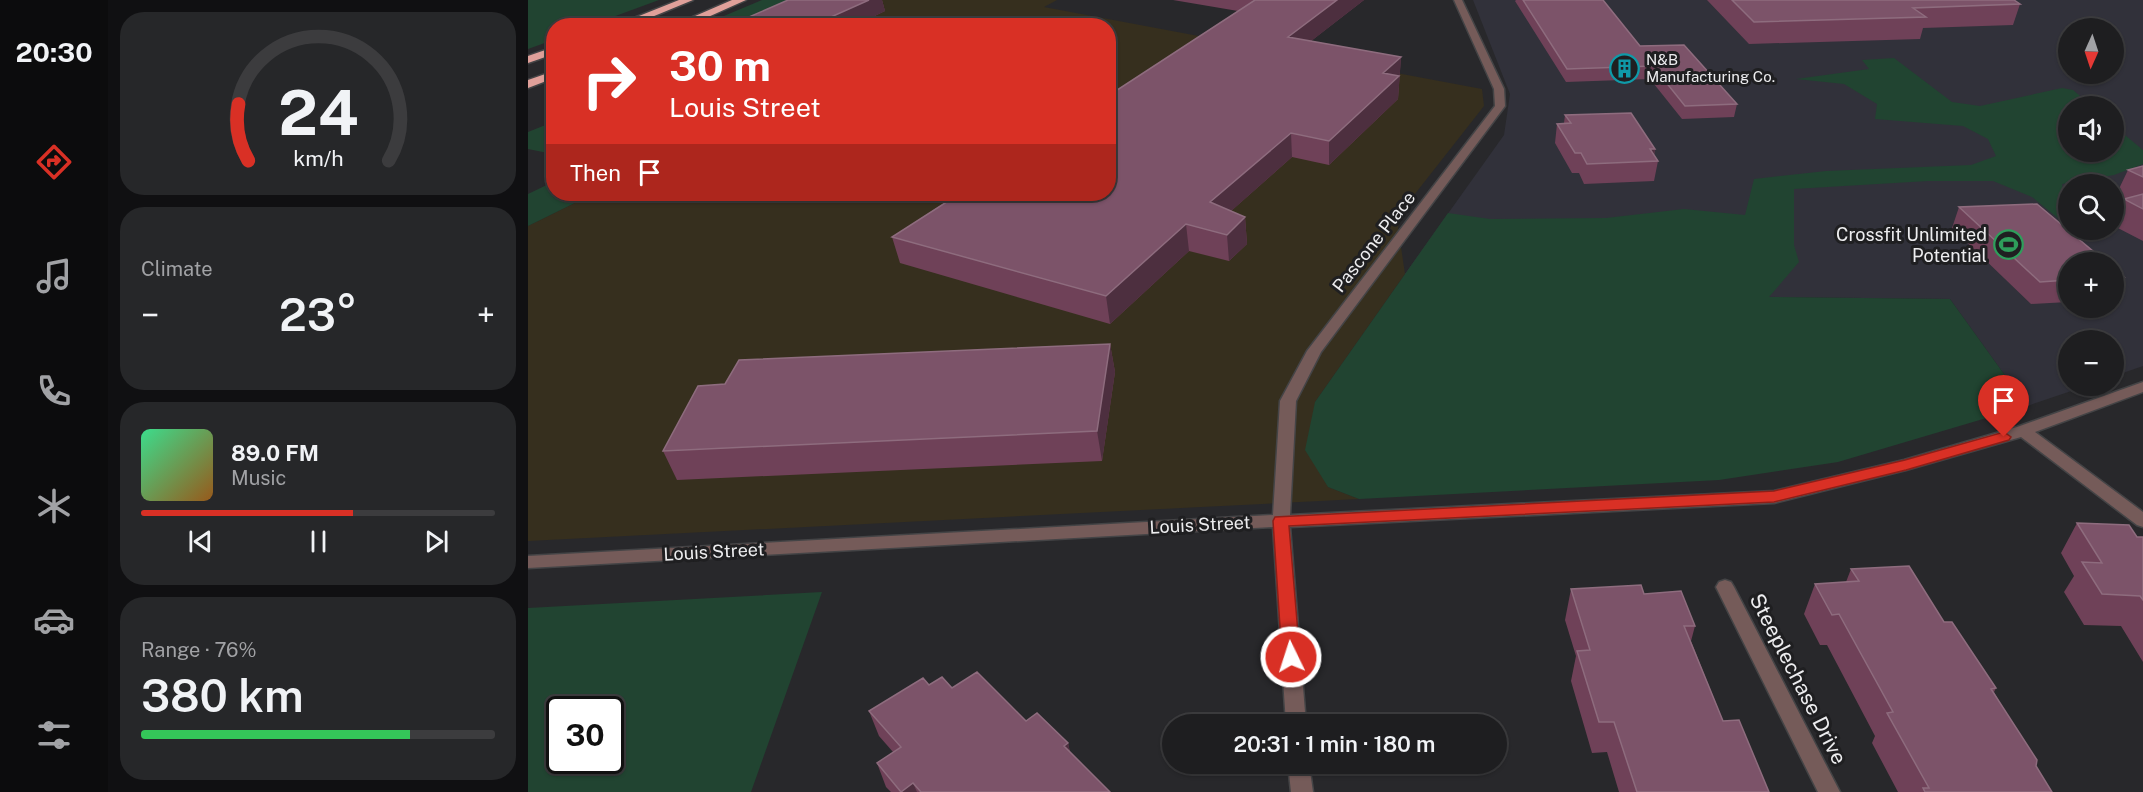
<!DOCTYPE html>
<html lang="en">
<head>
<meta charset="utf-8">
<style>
  :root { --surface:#1e1e20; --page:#262729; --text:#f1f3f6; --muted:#a1a2a5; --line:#3c3c3e; --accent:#d93025 }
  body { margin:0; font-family:"Public Sans",sans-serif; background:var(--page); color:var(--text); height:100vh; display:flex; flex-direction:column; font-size:22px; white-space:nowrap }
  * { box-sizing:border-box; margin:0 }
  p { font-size:20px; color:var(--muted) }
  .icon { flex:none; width:33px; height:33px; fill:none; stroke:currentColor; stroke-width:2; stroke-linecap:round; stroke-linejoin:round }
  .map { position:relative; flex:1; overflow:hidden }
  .sheet { display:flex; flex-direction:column; gap:12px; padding:12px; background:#101012; width:420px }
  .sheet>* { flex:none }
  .hud { position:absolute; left:18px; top:18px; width:570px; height:183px; border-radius:24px; box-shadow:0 2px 4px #0004,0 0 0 2px var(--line); background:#d93025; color:#fff; overflow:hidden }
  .needle { width:39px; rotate:183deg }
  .tools { position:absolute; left:1530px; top:18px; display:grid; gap:12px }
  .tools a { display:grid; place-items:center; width:66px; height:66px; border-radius:50%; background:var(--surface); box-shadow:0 2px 4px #0004,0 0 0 2px var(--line); font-size:30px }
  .speed { position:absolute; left:18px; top:696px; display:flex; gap:12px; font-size:30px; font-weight:700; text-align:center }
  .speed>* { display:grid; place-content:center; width:78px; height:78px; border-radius:50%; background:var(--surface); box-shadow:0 2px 4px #0004,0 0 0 2px var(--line); line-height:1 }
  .speed .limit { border:3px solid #111; border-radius:9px; background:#fff; color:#111 }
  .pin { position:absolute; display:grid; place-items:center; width:51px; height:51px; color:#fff; margin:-62px -26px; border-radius:50% 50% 50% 0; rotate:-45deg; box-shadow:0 0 6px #0007 }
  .pin .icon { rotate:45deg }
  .me { position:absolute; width:66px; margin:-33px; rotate:356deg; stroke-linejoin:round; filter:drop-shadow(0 0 4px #0008) }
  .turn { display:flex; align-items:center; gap:21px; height:126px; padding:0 24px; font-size:27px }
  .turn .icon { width:78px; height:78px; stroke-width:2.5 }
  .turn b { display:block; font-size:42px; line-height:51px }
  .then { display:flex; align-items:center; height:57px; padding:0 24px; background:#0003; gap:12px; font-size:22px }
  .big { font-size:45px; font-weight:600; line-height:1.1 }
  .sheet .widget { flex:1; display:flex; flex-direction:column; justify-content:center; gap:9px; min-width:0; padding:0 21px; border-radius:24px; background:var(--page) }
  .sheet .dial { align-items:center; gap:0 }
  .dial svg { height:156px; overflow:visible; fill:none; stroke:var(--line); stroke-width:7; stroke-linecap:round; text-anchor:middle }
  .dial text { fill:var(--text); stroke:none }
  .song { display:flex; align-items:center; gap:18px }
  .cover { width:72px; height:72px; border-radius:9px; background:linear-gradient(135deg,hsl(150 70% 55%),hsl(30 70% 35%)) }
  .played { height:6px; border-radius:3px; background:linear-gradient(90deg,var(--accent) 60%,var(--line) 60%) }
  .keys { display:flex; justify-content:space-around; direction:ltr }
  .heat { display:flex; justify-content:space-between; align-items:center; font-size:33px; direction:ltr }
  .charge { height:9px; border-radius:4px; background:linear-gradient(90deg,#34c759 76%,var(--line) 0) }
  .trip { position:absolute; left:634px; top:714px; width:345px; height:60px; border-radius:30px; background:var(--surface); box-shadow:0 2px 4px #0004,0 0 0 2px var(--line); font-weight:600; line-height:60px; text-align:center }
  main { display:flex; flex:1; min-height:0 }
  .tab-bar { display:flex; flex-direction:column; width:108px; justify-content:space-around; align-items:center; background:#0c0c0d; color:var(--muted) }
  .tab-bar .icon { width:42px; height:42px }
  .tab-bar .on { color:var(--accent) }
  .tab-bar b { font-size:27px; color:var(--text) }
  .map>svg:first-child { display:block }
  .commercial { fill:#362f1e }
  .built { fill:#31313a; fill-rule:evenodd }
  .green { fill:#214431; fill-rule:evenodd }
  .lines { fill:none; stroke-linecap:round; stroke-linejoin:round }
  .street-casing { stroke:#444446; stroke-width:3 }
  .highway-casing { stroke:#444446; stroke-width:3 }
  .street { fill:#755b59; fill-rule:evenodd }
  .highway { fill:#e0a09a; fill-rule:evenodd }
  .wall { fill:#6f4158 }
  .shaded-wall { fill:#4d2f3f }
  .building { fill:#7c5369; stroke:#8e6c7e; stroke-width:1.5 }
  .route { fill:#d93025; stroke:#8d1f18; stroke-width:1.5 }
  .labels { text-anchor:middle; stroke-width:6; stroke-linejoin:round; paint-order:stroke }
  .far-poi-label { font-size:15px; fill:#ededef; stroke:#1f1f21; text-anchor:start }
  .poi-label { font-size:18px; fill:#ededef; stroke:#1f1f21; text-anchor:end }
  .street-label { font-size:18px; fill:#ededef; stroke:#1f1f21 }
  .near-street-label { font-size:21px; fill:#ededef; stroke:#1f1f21 }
</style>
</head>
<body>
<main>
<nav class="tab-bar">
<b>20:30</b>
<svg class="icon on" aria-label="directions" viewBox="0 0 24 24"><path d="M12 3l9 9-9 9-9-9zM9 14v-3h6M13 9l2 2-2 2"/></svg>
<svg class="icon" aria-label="music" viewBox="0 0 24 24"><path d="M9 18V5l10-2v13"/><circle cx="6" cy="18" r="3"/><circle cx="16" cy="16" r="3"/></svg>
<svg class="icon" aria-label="phone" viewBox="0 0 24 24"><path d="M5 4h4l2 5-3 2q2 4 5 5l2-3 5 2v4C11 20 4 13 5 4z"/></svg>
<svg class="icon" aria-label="climate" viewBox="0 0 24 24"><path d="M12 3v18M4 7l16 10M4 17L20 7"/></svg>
<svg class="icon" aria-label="car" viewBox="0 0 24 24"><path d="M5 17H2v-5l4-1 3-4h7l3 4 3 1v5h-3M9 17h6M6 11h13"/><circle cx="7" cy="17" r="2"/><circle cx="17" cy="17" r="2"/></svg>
<svg class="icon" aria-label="filters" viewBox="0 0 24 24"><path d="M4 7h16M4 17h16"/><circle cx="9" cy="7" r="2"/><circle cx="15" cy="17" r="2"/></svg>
</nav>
<section class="sheet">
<div class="widget dial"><svg viewBox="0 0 100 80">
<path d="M14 69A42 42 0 1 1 86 69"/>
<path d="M14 69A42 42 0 0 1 9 40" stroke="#d93025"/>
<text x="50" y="56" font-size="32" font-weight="700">24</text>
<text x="50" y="72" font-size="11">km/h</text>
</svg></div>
<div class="widget"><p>Climate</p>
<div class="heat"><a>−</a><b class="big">23°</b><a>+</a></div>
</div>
<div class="widget">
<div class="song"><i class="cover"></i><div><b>89.0 FM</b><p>Music</p></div></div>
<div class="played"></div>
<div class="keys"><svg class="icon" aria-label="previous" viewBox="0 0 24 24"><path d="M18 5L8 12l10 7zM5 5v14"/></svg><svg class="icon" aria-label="pause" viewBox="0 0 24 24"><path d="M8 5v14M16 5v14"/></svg><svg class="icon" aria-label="next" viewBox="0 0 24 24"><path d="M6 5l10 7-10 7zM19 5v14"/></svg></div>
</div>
<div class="widget"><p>Range · 76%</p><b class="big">380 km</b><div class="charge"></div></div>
</section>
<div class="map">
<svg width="1615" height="792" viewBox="0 0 1615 792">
  <rect width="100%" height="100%" fill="#28282b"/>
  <path class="commercial" d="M304,0H529L516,7L954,89L956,106L883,199L870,227L877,274L787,402L800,487L831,499L0,541V226L65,194H580V26L244,25Z"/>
  <path class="built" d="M945,0H1615V366L1586,376V340H1540V386H1558L1499,406L1422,299L913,293L877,274L976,135L982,94ZM1540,28H1586V74H1540ZM1540,106H1586V152H1540ZM1540,184H1586V230H1540ZM1540,262H1586V308H1540Z"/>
  <path class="green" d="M0,0H131L63,25L26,26L25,40L0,49Z
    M234,0H304L245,25L172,26Z
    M1366,58L1424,102L1452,106L1534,88L1545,90L1564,106H1540V152H1586V126L1615,150V164L1586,175L1534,184L1536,195L1540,196V220L1531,219L1504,197L1465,181H1400L1266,189V245L1271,262L1241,297L1422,299L1499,406L1310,462L1191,480L831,499L800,487L777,450L787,402L920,213L962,219L1078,218L1156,209L1217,215L1226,179L1298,171L1443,165L1468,156L1460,139L1435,126L1347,119L1349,104L1316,84L1268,79L1341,69L1334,60Z
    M25,122V154L0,149V132Z
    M25,182L26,194H65L0,226V194Z
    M294,592L223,792H0V608ZM32,710H82V760H32Z"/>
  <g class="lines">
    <defs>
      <path id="street" d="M926,0H934L976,89L977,106L793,352L768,401L762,515L1246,491L1376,460L1489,427L1615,382V392L1507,432L1615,512V527L1609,525L1493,437L1378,470L1246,503L762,527L778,724H758L745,527L0,568V556L745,515L752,401L779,351L967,106L966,89Z
        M1197,580L1203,582L1206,587L1312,792H1290L1188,587L1191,582Z
        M760,764H781L785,792H763Z"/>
      <path id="highway" d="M151,0H165L102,26H86Z
        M204,0H218L160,26H144Z
        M26,47V54L0,63V56Z
        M26,71V78L0,88V80Z"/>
    </defs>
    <use href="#street" class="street-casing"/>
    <use href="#highway" class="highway-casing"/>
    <use href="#street" class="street"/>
    <use href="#highway" class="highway"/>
  </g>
  <path class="wall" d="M260,0H354L357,11L326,26H223L221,17Z
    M645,0H836L783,41L873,57L870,99L801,165L764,157L703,211L717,217L719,244L701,261L661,251L582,324L372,263L364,237L710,11Z
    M988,0H1075L1112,46L1209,104L1206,117L1154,119L1122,79L1038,82L987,1Z
    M1179,0H1486L1492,4L1485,25L1395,28L1392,39L1221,44Z
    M1037,115L1127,149L1126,156L1130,161L1126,181L1056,184L1051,173H1044L1027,143L1029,124L1036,123Z
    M1615,166V241L1586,226V222L1597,199L1588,195L1600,170Z
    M1431,207L1540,262V302L1503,304L1424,228Z
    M1586,269L1596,277L1586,298Z
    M582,344L587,372L574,461L149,480L135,451L197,384Z
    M1549,523L1609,537H1615V662L1593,626L1556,625L1536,592L1546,576L1533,553Z
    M1323,569L1416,622L1468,688L1466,692L1508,766L1524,792H1370L1344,743L1347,736L1299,645H1292L1276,614L1287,584L1318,582Z
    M1043,589L1116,594L1167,626L1163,641L1195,721L1241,792H1091L1079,752L1064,753L1043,681L1048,656L1037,620Z
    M401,685L424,688L498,721L540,743L542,752L582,792H363L358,787L349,763L365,752L351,736L341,711Z"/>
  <path class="shaded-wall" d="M341,0H354L357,11L326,26H296L294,21Z
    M809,0H836L760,59V37Z
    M873,57L870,99L801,165V141L855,73Z
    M763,133L764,157L684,228L682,202Z
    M1122,149H1127L1125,161Z
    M717,217L719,244L701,261L699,235Z
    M658,224L661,251L582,324L578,296Z
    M582,344L587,372L574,461L569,431Z
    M540,743L545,768L536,746Z
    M385,783L389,792H373Z"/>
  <path class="building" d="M260,0H341L294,21L318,26H263L221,17Z
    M727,0H809L760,37L873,57L855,73L871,76L801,141L763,133L682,202L717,217L699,235L658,224L578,296L364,237L431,194H580V96Z
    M995,0H1075L1112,46L1156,45L1209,104L1157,106L1125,66L1039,69Z
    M1204,0H1486L1492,4L1385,8L1398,17L1226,22Z
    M1103,113L1127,149H1122L1130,161L1059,164L1053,153H1047L1029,124L1043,123L1037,115Z
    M1615,166V177L1600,170Z
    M1615,194V209L1596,199Z
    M1509,204L1578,262H1540V280L1512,282L1431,207Z
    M1586,269L1596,277L1586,278Z
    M582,344L569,431L135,451L170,386L197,384L211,360Z
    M1549,523L1601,525L1609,537H1615V600L1612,596L1574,594L1554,562L1574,563Z
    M1381,566L1416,622H1424L1468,688L1463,689L1509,760L1508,766L1524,792H1397L1395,788H1401L1359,713L1365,712L1311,614L1304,615L1287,584L1331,581L1323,569Z
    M1113,585L1116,594L1153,591L1167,626H1156L1195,721L1211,720L1241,792H1109L1086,722H1071L1049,651L1062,650L1043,589Z
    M449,672L498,721L509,713L540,743L536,746L582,792H393L385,783L373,792L349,763L373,747L341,711L395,678L401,685L414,677L424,688Z"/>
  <path class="route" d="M1476,432L1483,437L1481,440L1378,470L1246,502L761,526L772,657L769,661L763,664L757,661L754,657L745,521L747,517L1246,491L1377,460Z"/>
  <defs>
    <symbol id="building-ring" viewBox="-11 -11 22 22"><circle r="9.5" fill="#1f1f21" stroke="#0f9aa8" stroke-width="1.5"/><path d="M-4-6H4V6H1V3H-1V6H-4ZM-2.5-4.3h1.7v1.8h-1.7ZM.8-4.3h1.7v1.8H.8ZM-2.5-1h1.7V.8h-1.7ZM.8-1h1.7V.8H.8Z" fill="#0f9aa8"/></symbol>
    <symbol id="stadium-ring" viewBox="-11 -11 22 22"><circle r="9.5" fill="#1f1f21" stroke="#2e9e5b" stroke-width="1.5"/><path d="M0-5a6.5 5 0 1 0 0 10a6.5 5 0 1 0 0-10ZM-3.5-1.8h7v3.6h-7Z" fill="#2e9e5b"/></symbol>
  </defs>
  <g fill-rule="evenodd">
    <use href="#building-ring" x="1080" y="52" width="33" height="33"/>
    <use href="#stadium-ring" x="1464" y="228" width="33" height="33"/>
  </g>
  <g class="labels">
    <g class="far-poi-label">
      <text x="1118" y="65">N&amp;B<tspan x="1118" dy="17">Manufacturing Co.</tspan></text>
    </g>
    <g class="poi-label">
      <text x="1459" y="241">Crossfit Unlimited<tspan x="1459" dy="21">Potential</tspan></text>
    </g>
    <g class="street-label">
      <text transform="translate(846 242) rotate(-52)" y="6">Pascone Place</text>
      <text transform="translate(672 525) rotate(-3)" y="6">Louis Street</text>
      <text transform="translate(186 552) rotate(-3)" y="6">Louis Street</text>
    </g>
    <g class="near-street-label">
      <text transform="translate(1270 679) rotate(63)" y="7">Steeplechase Drive</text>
    </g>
  </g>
</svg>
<div class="tools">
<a><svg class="needle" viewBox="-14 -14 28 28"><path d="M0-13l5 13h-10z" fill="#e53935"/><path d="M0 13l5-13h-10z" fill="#a1a2a5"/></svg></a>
<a><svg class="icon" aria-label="sound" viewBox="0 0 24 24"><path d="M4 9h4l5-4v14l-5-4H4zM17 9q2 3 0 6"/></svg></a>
<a><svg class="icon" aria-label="search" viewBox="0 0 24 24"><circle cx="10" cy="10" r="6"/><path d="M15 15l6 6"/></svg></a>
<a>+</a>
<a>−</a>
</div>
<div class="speed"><div class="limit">30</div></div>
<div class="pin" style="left:1476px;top:437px;background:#d93025"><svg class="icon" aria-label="arrive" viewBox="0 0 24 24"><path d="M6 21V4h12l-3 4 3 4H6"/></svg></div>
<svg class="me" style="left:763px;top:657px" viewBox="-20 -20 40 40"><circle r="17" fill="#d93025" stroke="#fff" stroke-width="3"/><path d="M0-11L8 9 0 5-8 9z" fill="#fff"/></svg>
<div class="trip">20:31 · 1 min · 180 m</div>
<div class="hud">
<div class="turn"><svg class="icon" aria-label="right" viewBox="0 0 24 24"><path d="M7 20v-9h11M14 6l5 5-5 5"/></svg><div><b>30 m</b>Louis Street</div></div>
<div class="then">Then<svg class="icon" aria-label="arrive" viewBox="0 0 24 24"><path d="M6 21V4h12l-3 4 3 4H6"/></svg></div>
</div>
</div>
</main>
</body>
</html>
